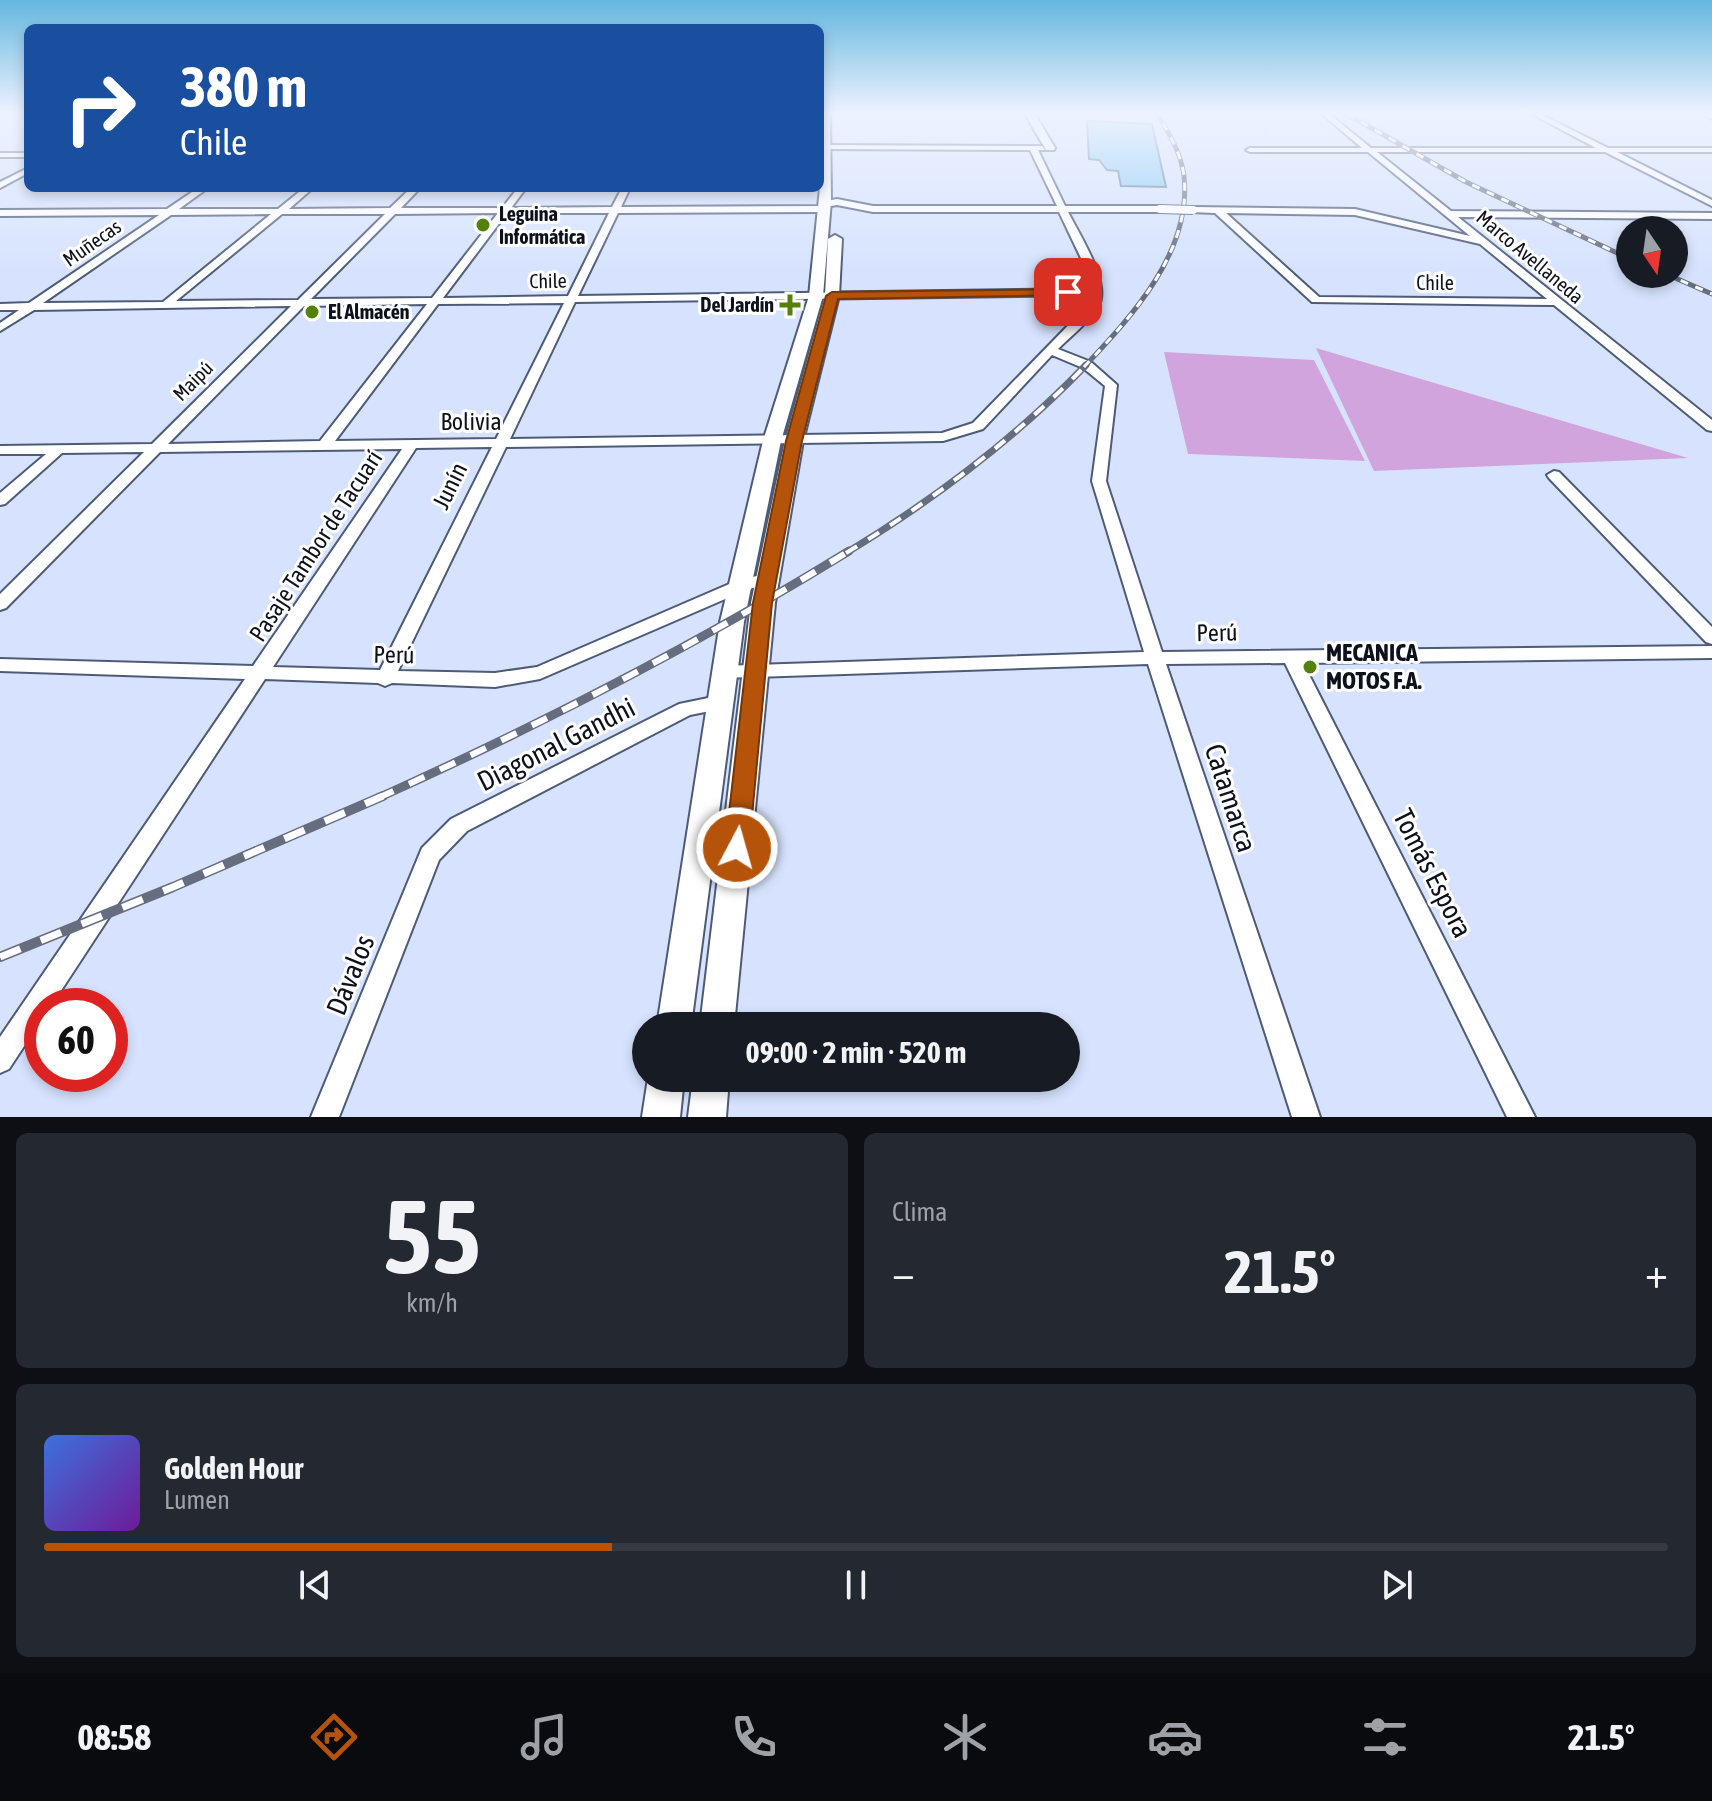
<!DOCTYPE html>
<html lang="es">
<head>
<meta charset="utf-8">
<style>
  :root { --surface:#171b24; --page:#242831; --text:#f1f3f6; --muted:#9ea1a6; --line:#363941; --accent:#b45309 }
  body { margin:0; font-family:"Asap Condensed",sans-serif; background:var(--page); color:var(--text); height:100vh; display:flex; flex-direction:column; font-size:30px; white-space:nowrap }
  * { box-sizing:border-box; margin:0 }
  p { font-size:26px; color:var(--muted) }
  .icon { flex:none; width:44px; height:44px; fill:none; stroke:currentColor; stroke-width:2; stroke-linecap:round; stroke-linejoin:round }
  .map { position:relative; height:1117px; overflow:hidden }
  .panel { display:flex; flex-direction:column; gap:16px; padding:16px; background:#0d0f14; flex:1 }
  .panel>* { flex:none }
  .hud { position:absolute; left:24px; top:24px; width:800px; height:168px; border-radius:12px; box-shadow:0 4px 12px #0003; background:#1a4fa0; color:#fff; overflow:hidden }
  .needle { width:52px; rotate:167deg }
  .buttons { position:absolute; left:1616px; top:216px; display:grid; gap:16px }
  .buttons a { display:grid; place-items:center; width:72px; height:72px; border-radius:50%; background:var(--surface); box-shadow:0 4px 12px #0003; font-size:40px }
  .speed { position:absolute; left:24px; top:988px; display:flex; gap:16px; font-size:40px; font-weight:700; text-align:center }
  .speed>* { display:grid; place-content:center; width:104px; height:104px; border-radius:50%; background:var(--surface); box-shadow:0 4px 12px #0003; line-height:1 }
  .speed .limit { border:12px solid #d22; background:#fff; color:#111 }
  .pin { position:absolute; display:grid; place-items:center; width:68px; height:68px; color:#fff; margin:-34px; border-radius:16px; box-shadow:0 4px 12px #0006 }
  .me { position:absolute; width:88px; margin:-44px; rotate:6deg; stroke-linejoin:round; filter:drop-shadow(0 0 6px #0008) }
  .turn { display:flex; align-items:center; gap:28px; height:168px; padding:0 24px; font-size:36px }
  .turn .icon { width:104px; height:104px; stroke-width:2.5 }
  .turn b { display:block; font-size:56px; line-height:68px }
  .big { font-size:60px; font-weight:700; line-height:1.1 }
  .panel .card { flex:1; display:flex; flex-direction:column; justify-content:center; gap:12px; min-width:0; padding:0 28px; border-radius:12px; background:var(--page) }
  .panel .dial { align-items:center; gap:0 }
  .dial b { font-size:104px; line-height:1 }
  .song { display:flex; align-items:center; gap:24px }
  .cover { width:96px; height:96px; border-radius:12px; background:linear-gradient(135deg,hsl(220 70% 55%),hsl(280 70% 35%)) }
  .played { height:8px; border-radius:4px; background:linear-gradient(90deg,var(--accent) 35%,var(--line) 35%) }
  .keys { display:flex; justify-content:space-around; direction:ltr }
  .heat { display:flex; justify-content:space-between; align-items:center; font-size:44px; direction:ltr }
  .panel .tiles { flex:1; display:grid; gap:16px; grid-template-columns:1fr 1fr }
  .card:last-child { grid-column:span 2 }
  .trip { position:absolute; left:632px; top:1012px; width:448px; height:80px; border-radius:40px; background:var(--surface); box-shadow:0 4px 12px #0003; font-weight:700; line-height:80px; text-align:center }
  .menu { display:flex; height:128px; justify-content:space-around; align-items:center; background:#090b0e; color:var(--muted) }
  .menu .icon { width:56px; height:56px }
  .menu .active { color:var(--accent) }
  .menu b { font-size:36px; color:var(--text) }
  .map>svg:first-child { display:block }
  .green { fill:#d2a4de }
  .building { fill:#8cccf5; stroke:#618196; stroke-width:2 }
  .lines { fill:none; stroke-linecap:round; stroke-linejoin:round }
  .minor-casing { stroke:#4d5b77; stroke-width:4 }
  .major-casing { stroke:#4d5b77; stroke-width:4 }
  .minor { fill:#fff; fill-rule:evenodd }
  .major { fill:#fff; fill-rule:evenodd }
  .rail-far3-casing { stroke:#656d7f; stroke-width:5 }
  .rail-far2-casing { stroke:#656d7f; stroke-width:7 }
  .rail-far1-casing { stroke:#656d7f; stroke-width:9 }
  .rail-casing { stroke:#656d7f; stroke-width:10 }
  .rail-far3 { stroke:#fff; stroke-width:3; stroke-dasharray:8; stroke-linecap:butt }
  .rail-far2 { stroke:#fff; stroke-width:4; stroke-dasharray:13; stroke-linecap:butt }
  .rail-far1 { stroke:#fff; stroke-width:6; stroke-dasharray:17; stroke-linecap:butt }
  .rail { stroke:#fff; stroke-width:7; stroke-dasharray:22; stroke-linecap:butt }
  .minor-bridge-casing { stroke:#4d5b77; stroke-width:10; stroke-linecap:butt }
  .minor-bridge { stroke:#fff; stroke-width:8 }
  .route { fill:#b45309; stroke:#753606; stroke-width:2 }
  .poi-dot { fill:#54810b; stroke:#fff; stroke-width:3 }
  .labels { text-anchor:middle; stroke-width:6; stroke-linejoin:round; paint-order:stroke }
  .far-poi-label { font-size:20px; font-weight:bold; fill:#0c111c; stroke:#fff; text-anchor:start }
  .far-street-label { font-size:20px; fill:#0c111c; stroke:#fff }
  .street-label { font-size:24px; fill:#0c111c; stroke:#fff }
  .poi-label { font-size:24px; font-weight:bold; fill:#0c111c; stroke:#fff; text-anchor:start }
  .near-street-label { font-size:28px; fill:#0c111c; stroke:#fff }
</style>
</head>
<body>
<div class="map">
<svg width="1712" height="1117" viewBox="0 0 1712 1117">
  <rect width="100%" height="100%" fill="#d7e3fe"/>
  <path class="green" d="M1316,348L1688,458L1374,471Z
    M1164,352L1314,360L1365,461L1188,454Z"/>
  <path class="building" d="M1087,121L1152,124L1166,187L1121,186L1118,171L1107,170L1099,160L1089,159Z"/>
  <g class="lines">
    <defs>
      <path id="minor" d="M1322,114H1329L1371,148H1596L1532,114H1540L1608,148H1712V152H1617L1712,200V206L1605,152H1377L1451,211L1712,213V219L1458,217L1712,420V431L1707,430L1554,305L1312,302L1215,213L1190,212L1188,210L1193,207L1355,209L1470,236L1368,152H1250L1246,150L1250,148H1362ZM1226,213L1355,215L1480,244L1547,299L1319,297Z
        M820,145L1042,146L1045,150H1038L1065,206H1160L1164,209L1160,212H1068C1079,234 1112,284 1098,307C1089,322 1071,336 1058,349L1091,362L1117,385L1106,481L1162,652L1712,646V658L1303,663L1535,1117H1507L1285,663L1166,664L1320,1117H1292L1148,664L722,678L716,677L713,672L716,667L722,666L1144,652L1092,481L1105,386L1083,368L1052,355L983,429L943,441L506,447L398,671L495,673L537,667L734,582L768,573L776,578L774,582L746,590L540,679L495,687L392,683L385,686L378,683L265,679L51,1006H42V1019L9,1069L0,1073V1037L245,679L0,671V659L253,666L402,449L160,452L6,608L0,610V594L144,452L62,453L5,504L0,505V493L46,454H0V446L152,444L291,306L34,310L0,331V323L19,310H0V304L29,303L159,215L0,216V210L167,209L198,188H208L179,209H278L304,188H313L289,209L390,208L411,188H420L401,208H502L518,188H526L511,208L612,207L622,188H630L621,207L823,206L821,202L837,199L873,206H1057L1030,150L820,149ZM837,205L873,212H1059L1090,277L1091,289L578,296L618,213L824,212L828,209L825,207ZM498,213L432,298L311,299L395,214ZM507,213H609L568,296L443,298ZM271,214L163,302L43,303L171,215ZM282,214H385L298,300L176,301ZM1091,295L1089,304L973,423L942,433L510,439L575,302ZM564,303L496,439L335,441L438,304ZM427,304L320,441L168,444L304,306ZM492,447L380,670L273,667L416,448Z
        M0,153H28V157H0Z
        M28,168V173L0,188V182Z
        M1554,471L1559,472L1712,627V644L1706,642L1549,478L1547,475Z
        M718,696L725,698L727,703L725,708L690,715L467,831L439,860L339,1117H311L422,848L451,819L679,704Z"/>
      <path id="major" d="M820,114H830L831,201L823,296L781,441L744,622L691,1026H657L720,622L763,441L809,296L820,188Z
        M1025,114H1035L1055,148L1054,150H1046Z
        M1703,114H1712V119Z
        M835,235L842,239L839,296L803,441L775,603L734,1026H700L751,603L785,441L825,296L828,239Z
        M648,1078H684L680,1117H642Z
        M693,1078H729L726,1117H688Z"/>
    </defs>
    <use href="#minor" class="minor-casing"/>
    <use href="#major" class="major-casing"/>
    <use href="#minor" class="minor"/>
    <use href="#major" class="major"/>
    <defs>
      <path id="rail-far3" d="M1347,114L1466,182L1630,259
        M1666,274L1712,294
        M1084,367C1132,316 1192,252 1184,176C1181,153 1169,133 1157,114"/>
      <path id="rail-far2" d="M846,553C932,501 1016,438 1086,365"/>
      <path id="rail-far1" d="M378,798C540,725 698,644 849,551"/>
      <path id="rail" d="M0,957L173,887L383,796"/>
    </defs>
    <use href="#rail-far3" class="rail-far3-casing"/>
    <use href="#rail-far2" class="rail-far2-casing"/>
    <use href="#rail-far1" class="rail-far1-casing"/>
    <use href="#rail" class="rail-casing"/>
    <use href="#rail-far3" class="rail-far3"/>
    <use href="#rail-far2" class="rail-far2"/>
    <use href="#rail-far1" class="rail-far1"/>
    <use href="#rail" class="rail"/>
    <defs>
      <path id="minor-bridge" d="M1160,209L1193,210"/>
    </defs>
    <use href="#minor-bridge" class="minor-bridge-casing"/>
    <use href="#minor-bridge" class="minor-bridge"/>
  </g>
  <linearGradient id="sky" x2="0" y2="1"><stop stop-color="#65b7de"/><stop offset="0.42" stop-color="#edf2ff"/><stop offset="1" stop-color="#edf2ff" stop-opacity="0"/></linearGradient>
  <rect width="1712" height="270" fill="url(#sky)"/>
  <path class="route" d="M1068,289L1072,290V295L838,299L802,441L772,603L749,848L746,855L737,858L728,855L725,848L753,603L786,441L826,296L832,292Z"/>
  <g class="poi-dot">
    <circle cx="483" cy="225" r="8"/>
    <path d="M786 293h8v8h8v8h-8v8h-8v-8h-8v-8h8z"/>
    <circle cx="312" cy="312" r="8"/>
    <circle cx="1310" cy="667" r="8"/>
  </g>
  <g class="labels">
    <g class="far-poi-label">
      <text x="499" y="221">Leguina<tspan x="499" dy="23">Informática</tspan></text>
      <text x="774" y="312" text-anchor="end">Del Jardín</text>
      <text x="328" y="319">El Almacén</text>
    </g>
    <g class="far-street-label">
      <text transform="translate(92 243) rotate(-35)" y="7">Muñecas</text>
      <text transform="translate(1530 257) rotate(40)" y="7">Marco Avellaneda</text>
      <text transform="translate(548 281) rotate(-1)" y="7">Chile</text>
      <text x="1435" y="290">Chile</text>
      <text transform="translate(193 381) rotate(-45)" y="7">Maipú</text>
    </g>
    <g class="street-label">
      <text x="471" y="430">Bolivia</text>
      <text transform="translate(450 486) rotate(-64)" y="8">Junín</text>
      <text transform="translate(316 546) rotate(-57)" y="8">Pasaje Tambor de Tacuarí</text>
      <text transform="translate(1217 633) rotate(-1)" y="8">Perú</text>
      <text transform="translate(394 655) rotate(1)" y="8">Perú</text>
    </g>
    <g class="poi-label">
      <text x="1326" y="661">MECANICA<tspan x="1326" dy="28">MOTOS F.A.</tspan></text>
    </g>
    <g class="near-street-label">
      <text transform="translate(556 744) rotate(-27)" y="10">Diagonal Gandhi</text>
      <text transform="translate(1231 798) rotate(72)" y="10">Catamarca</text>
      <text transform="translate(1433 873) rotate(63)" y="10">Tomás Espora</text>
      <text transform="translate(350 975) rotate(-68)" y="10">Dávalos</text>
    </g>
  </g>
</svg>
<div class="buttons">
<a><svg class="needle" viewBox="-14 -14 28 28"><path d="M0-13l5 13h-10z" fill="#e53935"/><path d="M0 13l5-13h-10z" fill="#9ea1a6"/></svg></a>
</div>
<div class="speed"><div class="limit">60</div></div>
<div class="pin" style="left:1068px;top:292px;background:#d93025"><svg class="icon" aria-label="arrive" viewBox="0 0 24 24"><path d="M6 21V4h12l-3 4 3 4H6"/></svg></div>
<svg class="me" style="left:737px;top:848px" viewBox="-20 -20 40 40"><circle r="17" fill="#b45309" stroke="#fff" stroke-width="3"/><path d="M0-11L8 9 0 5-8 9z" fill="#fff"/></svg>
<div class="trip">09:00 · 2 min · 520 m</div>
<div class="hud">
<div class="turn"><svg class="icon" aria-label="right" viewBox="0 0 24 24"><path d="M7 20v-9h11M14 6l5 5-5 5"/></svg><div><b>380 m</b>Chile</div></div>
</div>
</div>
<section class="panel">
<div class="tiles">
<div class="card dial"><b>55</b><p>km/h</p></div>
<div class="card"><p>Clima</p>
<div class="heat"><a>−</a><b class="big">21.5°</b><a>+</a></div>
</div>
<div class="card">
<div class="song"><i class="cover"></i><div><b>Golden Hour</b><p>Lumen</p></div></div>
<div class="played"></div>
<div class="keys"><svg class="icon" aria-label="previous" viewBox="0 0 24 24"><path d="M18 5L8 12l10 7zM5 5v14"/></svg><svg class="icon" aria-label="pause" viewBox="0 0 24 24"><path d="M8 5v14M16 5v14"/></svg><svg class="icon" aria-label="next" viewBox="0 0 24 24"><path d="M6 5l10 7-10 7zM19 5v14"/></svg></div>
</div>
</div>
</section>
<nav class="menu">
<b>08:58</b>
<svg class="icon active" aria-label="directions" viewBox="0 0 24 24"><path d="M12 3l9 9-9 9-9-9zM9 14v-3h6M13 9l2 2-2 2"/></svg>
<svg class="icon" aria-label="music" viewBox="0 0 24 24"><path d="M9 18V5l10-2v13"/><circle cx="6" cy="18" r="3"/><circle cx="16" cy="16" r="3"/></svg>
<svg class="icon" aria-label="phone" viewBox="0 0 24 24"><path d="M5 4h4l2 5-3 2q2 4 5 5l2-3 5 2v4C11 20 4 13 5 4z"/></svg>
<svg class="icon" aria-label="climate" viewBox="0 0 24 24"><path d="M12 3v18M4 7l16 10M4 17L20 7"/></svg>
<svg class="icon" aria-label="car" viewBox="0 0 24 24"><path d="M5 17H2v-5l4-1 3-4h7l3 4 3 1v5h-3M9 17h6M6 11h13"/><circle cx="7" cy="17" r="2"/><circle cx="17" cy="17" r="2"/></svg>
<svg class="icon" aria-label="filters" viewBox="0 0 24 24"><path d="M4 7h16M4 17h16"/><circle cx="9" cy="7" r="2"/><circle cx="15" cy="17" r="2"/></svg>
<b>21.5°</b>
</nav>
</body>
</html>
